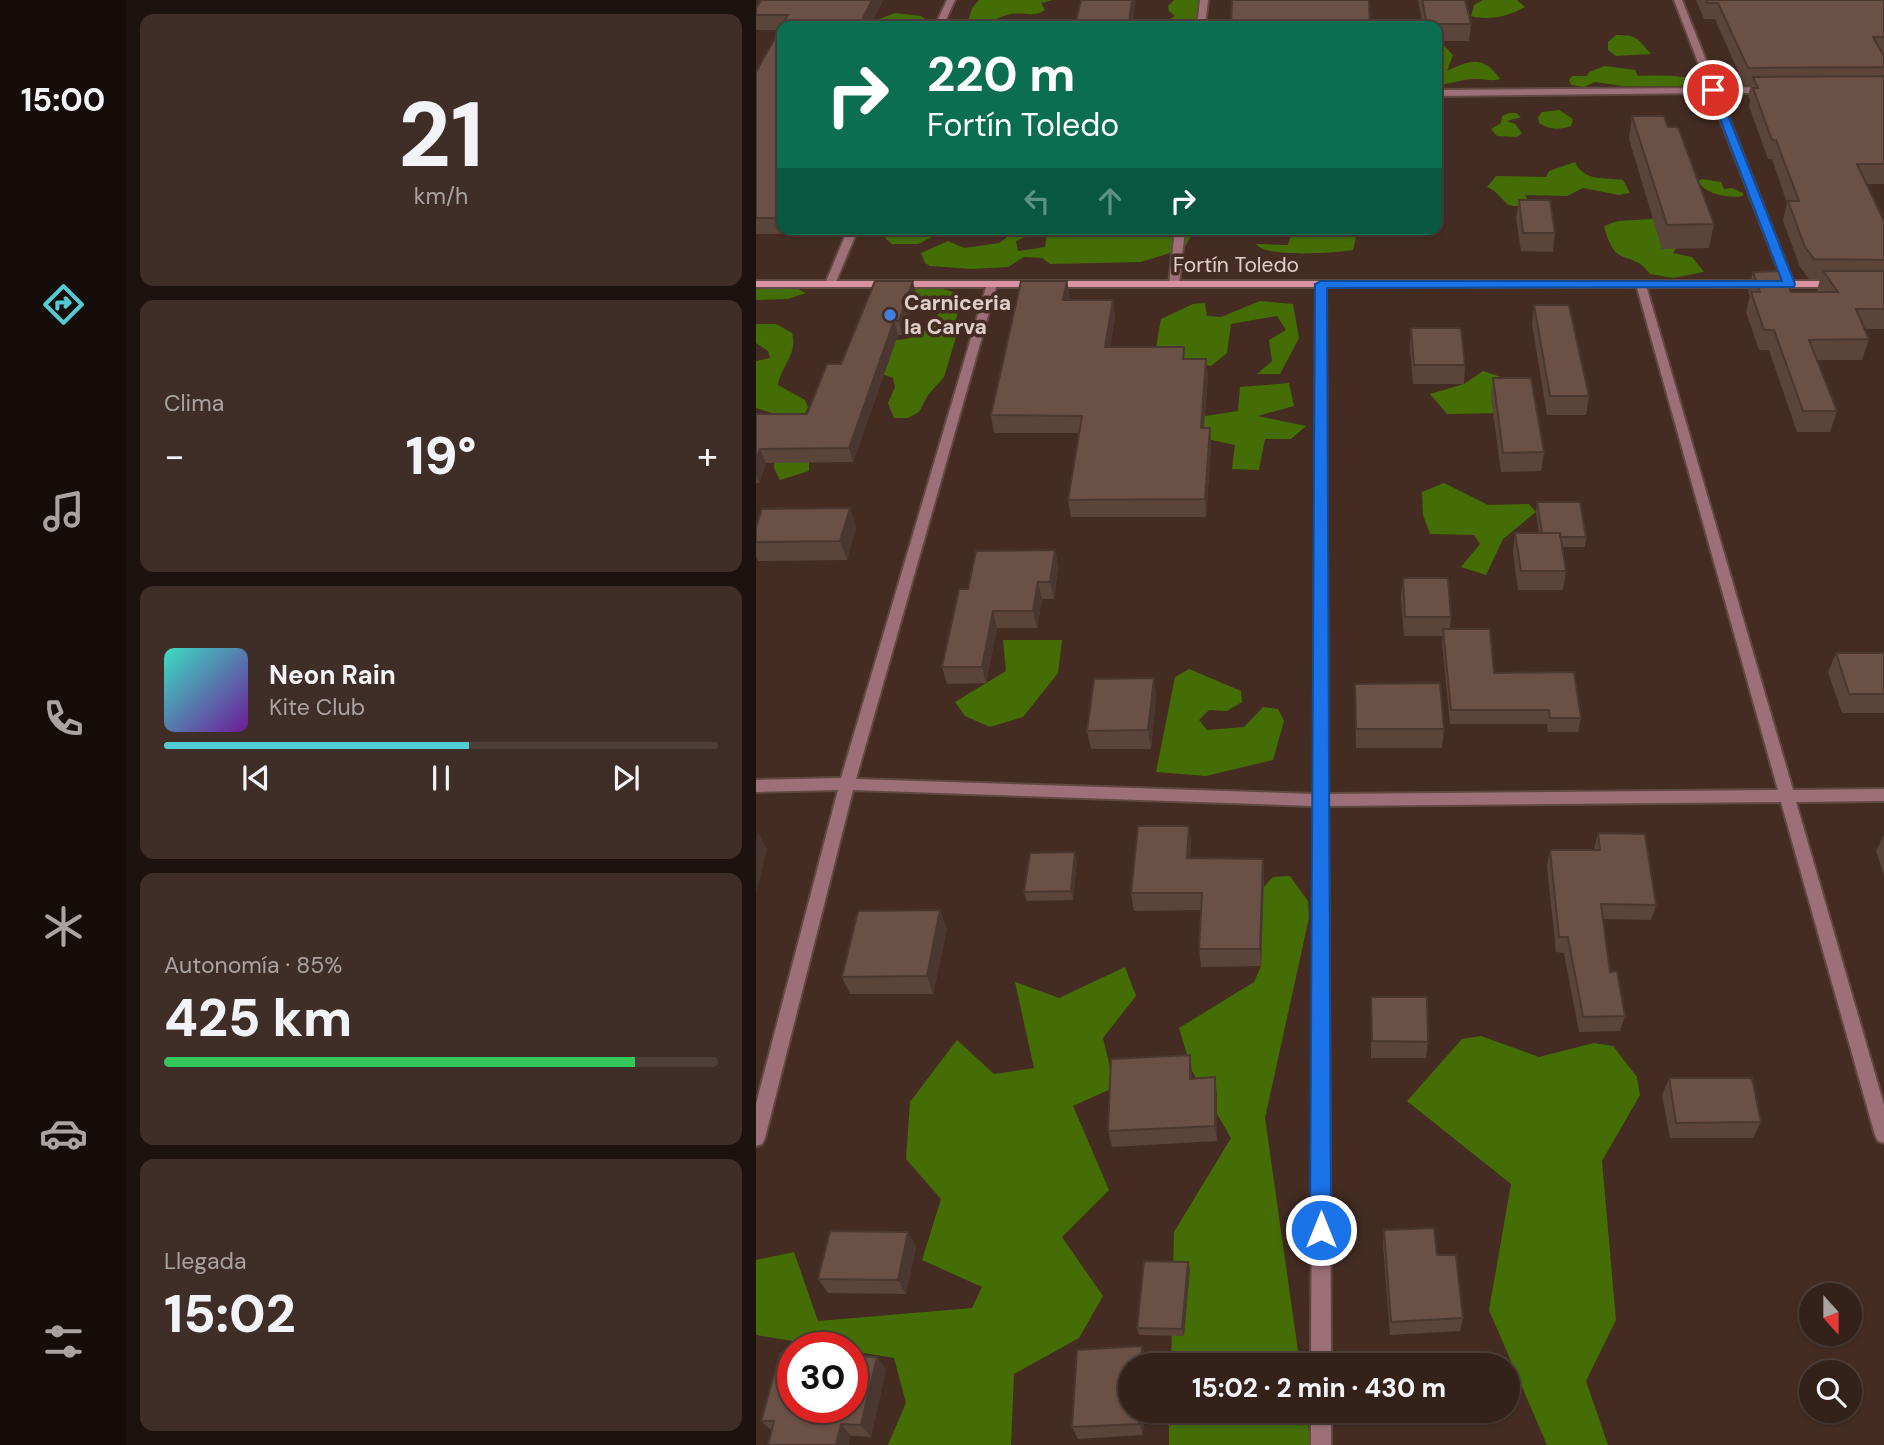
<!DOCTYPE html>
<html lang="es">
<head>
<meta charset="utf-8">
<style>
  :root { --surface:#33211a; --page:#3e2e27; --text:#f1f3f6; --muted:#a9a3a2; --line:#4e3e39; --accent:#51ccd3 }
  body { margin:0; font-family:"DM Sans",sans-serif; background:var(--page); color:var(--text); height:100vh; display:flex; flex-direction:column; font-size:26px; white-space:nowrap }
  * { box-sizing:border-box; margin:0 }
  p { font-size:23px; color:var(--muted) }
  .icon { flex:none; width:38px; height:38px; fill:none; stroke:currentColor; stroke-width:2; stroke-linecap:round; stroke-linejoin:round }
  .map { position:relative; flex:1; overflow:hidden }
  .side { display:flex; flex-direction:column; gap:14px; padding:14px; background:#1c120e; width:630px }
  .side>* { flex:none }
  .banner { position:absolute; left:21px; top:21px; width:665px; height:214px; border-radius:14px; box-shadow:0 2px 5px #0004,0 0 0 2px var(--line); background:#0b6e4f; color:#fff; overflow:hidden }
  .needle { width:46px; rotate:159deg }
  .fabs { position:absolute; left:1043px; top:1283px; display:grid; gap:14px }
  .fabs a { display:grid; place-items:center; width:63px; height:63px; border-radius:50%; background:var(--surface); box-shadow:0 2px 5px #0004,0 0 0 2px var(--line); font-size:35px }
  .speed { position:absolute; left:21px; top:1332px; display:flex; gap:14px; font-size:35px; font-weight:700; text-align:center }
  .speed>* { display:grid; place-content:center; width:91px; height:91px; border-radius:50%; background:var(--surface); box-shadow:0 2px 5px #0004,0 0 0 2px var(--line); line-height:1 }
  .speed .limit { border:10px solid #d22; background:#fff; color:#111 }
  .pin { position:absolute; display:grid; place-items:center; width:60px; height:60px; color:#fff; margin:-30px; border:4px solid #fff; border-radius:50%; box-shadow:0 2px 7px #0007 }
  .me { position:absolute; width:77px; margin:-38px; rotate:0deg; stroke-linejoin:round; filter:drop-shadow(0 0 5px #0008) }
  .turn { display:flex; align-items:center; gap:24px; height:147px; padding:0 35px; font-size:32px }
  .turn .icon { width:91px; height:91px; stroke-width:2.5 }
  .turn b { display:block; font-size:49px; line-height:60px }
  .lanes { display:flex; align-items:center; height:66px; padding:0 35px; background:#0003; justify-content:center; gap:35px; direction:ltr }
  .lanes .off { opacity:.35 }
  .big { font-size:52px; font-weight:800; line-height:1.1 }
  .side .widget { flex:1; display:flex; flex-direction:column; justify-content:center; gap:10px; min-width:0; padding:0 24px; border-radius:14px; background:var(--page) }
  .side .dial { align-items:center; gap:0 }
  .dial b { font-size:91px; line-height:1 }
  .song { display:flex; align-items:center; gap:21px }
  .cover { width:84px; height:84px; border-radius:10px; background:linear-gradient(135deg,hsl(170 70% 55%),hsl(280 70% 35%)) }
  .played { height:7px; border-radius:4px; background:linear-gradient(90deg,var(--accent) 55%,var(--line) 55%) }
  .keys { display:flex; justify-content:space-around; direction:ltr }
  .heat { display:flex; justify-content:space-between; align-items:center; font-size:38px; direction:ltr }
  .charge { height:10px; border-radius:5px; background:linear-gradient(90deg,#34c759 85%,var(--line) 0) }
  .trip { position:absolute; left:362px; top:1353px; width:402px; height:70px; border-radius:35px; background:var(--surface); box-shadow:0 2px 5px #0004,0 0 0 2px var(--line); font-weight:800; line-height:70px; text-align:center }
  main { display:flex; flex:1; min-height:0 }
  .menu { display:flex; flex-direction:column; width:126px; justify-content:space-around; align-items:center; background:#140d0a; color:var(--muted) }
  .menu .icon { width:49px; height:49px }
  .menu .active { color:var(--accent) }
  .menu b { font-size:32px; color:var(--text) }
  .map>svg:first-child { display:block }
  .forest { fill:#446d05 }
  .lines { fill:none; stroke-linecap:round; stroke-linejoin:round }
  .street-casing { stroke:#604940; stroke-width:4 }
  .secondary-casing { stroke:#604940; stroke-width:4 }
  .street { fill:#9d7079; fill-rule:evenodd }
  .secondary { fill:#d992a1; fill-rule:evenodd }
  .wall { fill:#5b453b }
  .shaded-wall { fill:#4a3830 }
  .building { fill:#6a5045; stroke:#4a3830; stroke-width:2 }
  .route { fill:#1a73e8; stroke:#114b97; stroke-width:2 }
  .shop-dot { fill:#3f7fe0; stroke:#442c22; stroke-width:2.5 }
  .labels { text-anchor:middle; stroke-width:7; stroke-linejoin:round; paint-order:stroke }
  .far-street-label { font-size:21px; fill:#e0cfc9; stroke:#442c22 }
  .far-poi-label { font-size:21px; font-weight:bold; fill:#e0cfc9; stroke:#442c22; text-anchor:start }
</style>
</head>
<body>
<main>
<nav class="menu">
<b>15:00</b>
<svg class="icon active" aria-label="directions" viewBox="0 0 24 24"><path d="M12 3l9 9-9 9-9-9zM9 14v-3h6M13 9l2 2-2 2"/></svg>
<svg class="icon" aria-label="music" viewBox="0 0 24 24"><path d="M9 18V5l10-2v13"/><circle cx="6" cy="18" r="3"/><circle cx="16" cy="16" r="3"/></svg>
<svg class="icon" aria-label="phone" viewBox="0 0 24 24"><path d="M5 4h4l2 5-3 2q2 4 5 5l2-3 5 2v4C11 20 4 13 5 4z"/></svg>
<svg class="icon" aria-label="climate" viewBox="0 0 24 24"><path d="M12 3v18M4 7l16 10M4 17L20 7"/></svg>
<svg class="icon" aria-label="car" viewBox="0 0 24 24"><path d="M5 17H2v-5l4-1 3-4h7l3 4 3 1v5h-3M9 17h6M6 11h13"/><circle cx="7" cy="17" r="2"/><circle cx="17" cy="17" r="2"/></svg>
<svg class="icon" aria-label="filters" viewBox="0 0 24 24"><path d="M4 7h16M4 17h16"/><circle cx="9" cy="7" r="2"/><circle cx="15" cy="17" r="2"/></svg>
</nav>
<section class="side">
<div class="widget dial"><b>21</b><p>km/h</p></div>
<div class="widget"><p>Clima</p>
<div class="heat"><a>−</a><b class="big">19°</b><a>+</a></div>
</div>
<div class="widget">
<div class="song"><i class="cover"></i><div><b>Neon Rain</b><p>Kite Club</p></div></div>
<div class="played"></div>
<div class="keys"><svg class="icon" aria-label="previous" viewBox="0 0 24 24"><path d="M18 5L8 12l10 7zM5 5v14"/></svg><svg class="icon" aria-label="pause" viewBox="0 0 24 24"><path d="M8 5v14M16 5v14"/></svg><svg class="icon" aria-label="next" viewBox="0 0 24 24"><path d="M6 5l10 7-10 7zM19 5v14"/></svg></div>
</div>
<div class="widget"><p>Autonomía · 85%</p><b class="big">425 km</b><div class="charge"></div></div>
<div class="widget"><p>Llegada</p><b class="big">15:02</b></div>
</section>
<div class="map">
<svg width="1128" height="1445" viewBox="0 0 1128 1445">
  <rect width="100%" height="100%" fill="#442c22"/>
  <path class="forest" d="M223,0H297L285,3L289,10C276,18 268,12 255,14C240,17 227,28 211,25L216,8Z
    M418,0H448L453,5L449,17L455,20L454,26H378L385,21L407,23L419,16L413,11L412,6Z
    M727,0H761L769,7C754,16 732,21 715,16L718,5Z
    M139,13L165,16L173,22V26H76L115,22Z
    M860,35C882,35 882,39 895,54L860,56L852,50V42Z
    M681,38L697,55L691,71C715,60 727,55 744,79C735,82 730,79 721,79C709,78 694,84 681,85Z
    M849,66L879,70L882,76C892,75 924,75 932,78V83L924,86H866L839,82L828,87L815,85L813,80L816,76H831L833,72Z
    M803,110L817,119L815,126C803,130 793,130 783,123L782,117L786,112Z
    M753,113H760L765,117L751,121L759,124L766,133L761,137L741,136L735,129L745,123L746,116Z
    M819,162C828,182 849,177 867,180L874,193L863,195L827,188L811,196L769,195L773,201C747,216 749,193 731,187L740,176L790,177L793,171Z
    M946,179L965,182L968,189L976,188L987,193V196C972,199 949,194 942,181Z
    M912,218L924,242L917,253L936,257L948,272L917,278L894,274C874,247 860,272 848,226L862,221Z
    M130,229H182V234L162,244H136L129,238Z
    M250,229H287L260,241L262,251L289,247L291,234L298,231L440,229L427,249L385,262L294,264L286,258L268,257L252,267L215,269L174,266L169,263L165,253L192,241L208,248L243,243L250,238Z
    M536,229H597L600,238L597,250C579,253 509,258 500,244L532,245Z
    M171,287C184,289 198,288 206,300L199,322L200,337L188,377L172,395L163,412L152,418H138L132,403L139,387L137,378L126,374L132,340C157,341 173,333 184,311L165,302L158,295L160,288Z
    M0,289H42L50,293L32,299L0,300Z
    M504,301L537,304L543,338L524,374H501L516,361L513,340L530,330L521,316L475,324L471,353L455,366L399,353L405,319L437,304L449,303L451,316L465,317Z
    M0,324H20L36,333C42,354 25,366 22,385L49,400L52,407L48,416L27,426L16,413L0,408V361L14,358L12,351L0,343Z
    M727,371L760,382L747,413L691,414L674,394L708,384Z
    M533,383L538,406L502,416L550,426L535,439H509L503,470L476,469L479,445L427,434L436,418L482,411L484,387Z
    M19,459L53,462V471L24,480L18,468Z
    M688,483L732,505L773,504L780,512L747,539L730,575L705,567L724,544L718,535L674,534L667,515L666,492Z
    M247,640H306L302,673L267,717L234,727L209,716L199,702L250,671Z
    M433,669L485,691L486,702L471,711L453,710L443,720L451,730L488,727L507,707L522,709L528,721L517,760L450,776L400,772L419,677Z
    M534,876L552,901L553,918L509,1118L544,1365H415L418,1232L475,1138L436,1071L423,1028L498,982L505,966L506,889L517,877Z
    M369,967L380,996L347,1038L359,1087L317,1106L353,1190L306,1237L347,1296L323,1338L258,1374L255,1445H132L150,1403L138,1358L96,1351V1348L74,1347L0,1335V1260L38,1252L62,1321L216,1308L226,1287L166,1260L185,1199L150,1159L154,1102L201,1040L238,1074L278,1068L259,982L303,998Z
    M725,1036L783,1057L838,1043L857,1046L881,1077L884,1095L846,1161L860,1320L830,1381L852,1445H791L733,1310L755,1184L651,1101L706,1039Z
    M413,1411H551L554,1445H413Z"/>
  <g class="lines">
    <defs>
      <path id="street" d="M191,0H199L187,26H179Z
        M444,0H452L449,26H441Z
        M918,0H926L961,88L1011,87L1015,90L1011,93H963L1038,284L1037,286H1029L1028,284L954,93L681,96V90L952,88Z
        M92,229H102L79,284L78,286H70L69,284Z
        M419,229H429L423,284L418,287L413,284Z
        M236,281L241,284L100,779L558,794L560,284L565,281L570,284L572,794L1022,790L880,284L881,282H889L1037,790L1128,789V801L1040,802L1128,1105V1143L1122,1141L1119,1135L1025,802L572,806L575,1365H555L558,806L97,790L9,1138L6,1144L0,1146V1104L82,790L0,792V780L85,778L231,284Z
        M555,1410H575V1445H555Z"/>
      <path id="secondary" d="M0,281H1081L1086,284L1081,287H0Z"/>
    </defs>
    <use href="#street" class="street-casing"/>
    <use href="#secondary" class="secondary-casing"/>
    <use href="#street" class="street"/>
    <use href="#secondary" class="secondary"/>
  </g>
  <path class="wall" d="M5,0H127L114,26H26V229H73L72,234H0V72L23,30H0V8Z
    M662,0H709L715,24L713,41H681V26H667Z
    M940,0H1128V184H1110L1128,221V329H1109L1113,339L1106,360H1061L1081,411L1074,432H1041L1013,350H1003L990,312L994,296L992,292L997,272L1035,292H1062L1061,291L1064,279H1053L1044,267L1027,221L1031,203L1016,159H1012L993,106L994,100L992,95L995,85H988L959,19H948Z
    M876,116L912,127L958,224L953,248L906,249L873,139Z
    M763,200L799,233L797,252L765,251L760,218Z
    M311,281L313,300H357L359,318L354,347H428L429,359L452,376L448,428H454L455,446L450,517H315L312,500L323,433H238L235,415Z
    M160,295L146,335H142L97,462L10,463L3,483H0V414H51L85,364Z
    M778,305L833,396L830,415H791L776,324Z
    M655,328L709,365L708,384H657L654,347Z
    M737,378L788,452L785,471L745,472L735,397Z
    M781,502L830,537L829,547H806L810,571L807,590H762L757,552L759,533H783L780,512Z
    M94,508L100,527L91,560L2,561L0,556V527Z
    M299,550L302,567L298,599H286L281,628H241L230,683L191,684L186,667L212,589Z
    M647,578L695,617L694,629L738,673L825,718L822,732H792L791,724H694L686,643L687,636H648L645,597Z
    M1080,653L1128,655V713H1086L1072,672Z
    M398,678L400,697L395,749H335L331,731Z
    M599,684L688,729L686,748H600Z
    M433,826L435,844L434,858L507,859L508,877L505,966L445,967L443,949L445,910L378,911L375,893Z
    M842,833L900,905L895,920L847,919L854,972L869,1016L864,1031L823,1032L808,953L800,952L791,866L794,850H838Z
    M1128,835V875L1120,851Z
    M319,852L321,861L317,900L271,901L268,892Z
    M191,928L177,994H94L86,977Z
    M615,997L672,1042L670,1058H615Z
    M434,1055L436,1079L459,1077L461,1094V1141L356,1147L352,1131Z
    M913,1078L1005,1122L997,1138H914L906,1095Z
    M628,1230L681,1255L707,1318L704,1331L634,1335L627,1245Z
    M160,1246L150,1294L72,1293L62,1279Z
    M432,1262L434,1269L428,1336L383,1335L381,1328Z
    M386,1346L390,1359L389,1365H374V1410H388L387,1435L322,1439L316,1427Z
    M130,1369L115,1437L16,1431L5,1421Z"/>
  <path class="shaded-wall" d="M116,0H127L114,26H103Z
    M376,0H380L376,26L373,22Z
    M157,281L160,295L146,335L143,321Z
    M311,281L314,298L310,318L307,300Z
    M357,300L359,318L351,365L349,347Z
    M138,321L142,335L97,462L93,448Z
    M450,359L452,376L446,446L445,428Z
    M454,428L455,446L450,517L449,499Z
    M4,449L10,463L3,483L0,476V461Z
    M94,508L100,527L91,560L84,541Z
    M299,550L302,567L298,599L294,582Z
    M282,582L286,599L281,628L277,611Z
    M237,611L241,628L230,683L226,667Z
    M398,678L400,697L395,749L392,730Z
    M433,826L435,844L433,876L431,858Z
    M2,832L11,850L0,893V840Z
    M319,852L321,861L317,900L315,891Z
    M507,859L508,877L505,966L504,949Z
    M184,910L191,928L177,994L171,976Z
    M434,1055L436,1071V1095L434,1079Z
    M459,1077L461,1094V1141L459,1126Z
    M152,1232L160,1246L150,1294L142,1280Z
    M432,1262L434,1269L428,1336L426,1329Z
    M386,1346L390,1359L389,1365H385Z
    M121,1357L130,1369L115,1437L105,1425Z
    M384,1410H388L387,1435L383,1424Z
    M85,1424L95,1436L93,1445H80Z"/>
  <path class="building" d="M5,0H116L103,26H26V218H0V72L32,15H0V8Z
    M325,0H376L373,22L391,21L390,26H319Z
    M476,0H613L614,26H475Z
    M666,0H709L715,24H671Z
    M950,0H1128V37H1117L1128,56V67L992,68L962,3H951Z
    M1128,76V164H1101L1128,221V260L1058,259L1049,247L1032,201H1043L1020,140H1016L997,88H1002L997,77Z
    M876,116H908L912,127H922L958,224L911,225Z
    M763,200H794L799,233H767Z
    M1026,271L1035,292H1082L1067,271H1128V309H1100L1113,339L1053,340L1081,411H1047L1018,330H1008L995,292H1004L997,272Z
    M119,281H157L143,321H138L93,448L4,449L0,461V414H51L71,364H85Z
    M265,281H311L307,300H357L349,347H428L427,359H450L445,428H454L449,499L312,500L326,416L235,415Z
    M778,305H813L833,396H794Z
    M655,328H705L709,365H658Z
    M737,378H775L788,452L747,453Z
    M781,502H824L830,537H804V533H786Z
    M94,508L84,541L0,542V527L6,509Z
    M759,533H804L810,571H765Z
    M299,550L294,582H282L277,611H237L226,667H186L203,589H212L220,551Z
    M647,578H692L695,617H649Z
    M687,629H734L738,673L818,672L825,718H794L793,710H695Z
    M1080,653H1127L1128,655V694H1093Z
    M398,678L392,730L331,731L338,679Z
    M684,683L688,729H600L599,684Z
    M382,826H433L431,858L507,859L504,949H443L446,893H375Z
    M842,833L889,834L900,905L845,904L854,972L861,971L869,1016L827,1017L812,937H803L794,850H844Z
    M319,852L315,891L268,892L274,853Z
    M184,910L171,976L86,977L102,911Z
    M615,997H671L672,1042L616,1041Z
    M434,1055V1079L459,1077V1126L352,1131L355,1059Z
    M913,1078H996L1005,1122L920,1123Z
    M678,1228L681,1255H700L707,1318L635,1322L628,1230Z
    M74,1231L152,1232L142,1280L62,1279Z
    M388,1261L432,1262L426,1329L381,1328Z
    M386,1346L385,1365H374V1410H384L383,1424L316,1427L321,1350Z
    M24,1353L37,1354V1407H96V1356L121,1357L105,1425L85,1424L80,1445H12L18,1421H5Z"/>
  <path class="route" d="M957,87L962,90L1039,284L1038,287L571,288L575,1230L572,1238L565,1241L557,1238L554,1230L559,284L565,281H1026L953,90Z"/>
  <circle class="shop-dot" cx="134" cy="315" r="7"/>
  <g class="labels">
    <g class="far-street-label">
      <text x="480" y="272">Fortín Toledo</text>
    </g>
    <g class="far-poi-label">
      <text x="148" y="310">Carniceria<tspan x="148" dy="24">la Carva</tspan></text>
    </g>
  </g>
</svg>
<div class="fabs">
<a><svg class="needle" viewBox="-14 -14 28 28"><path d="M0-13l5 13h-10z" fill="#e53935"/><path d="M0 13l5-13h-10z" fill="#a9a3a2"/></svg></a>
<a><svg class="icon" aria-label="search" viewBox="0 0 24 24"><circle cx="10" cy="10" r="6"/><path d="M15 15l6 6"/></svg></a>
</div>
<div class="speed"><div class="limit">30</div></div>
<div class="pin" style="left:957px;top:90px;background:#d93025"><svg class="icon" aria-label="arrive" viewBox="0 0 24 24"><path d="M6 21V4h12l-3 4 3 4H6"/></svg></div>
<svg class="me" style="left:565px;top:1230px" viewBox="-20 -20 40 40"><circle r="17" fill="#1a73e8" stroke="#fff" stroke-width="3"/><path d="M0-11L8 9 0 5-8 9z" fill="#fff"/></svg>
<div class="trip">15:02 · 2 min · 430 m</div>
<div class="banner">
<div class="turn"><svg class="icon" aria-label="right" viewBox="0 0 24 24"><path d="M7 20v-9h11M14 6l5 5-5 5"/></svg><div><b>220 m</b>Fortín Toledo</div></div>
<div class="lanes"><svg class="icon off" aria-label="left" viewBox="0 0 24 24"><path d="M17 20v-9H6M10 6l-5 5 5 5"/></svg><svg class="icon off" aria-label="ahead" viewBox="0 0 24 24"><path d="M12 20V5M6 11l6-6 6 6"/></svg><svg class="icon" aria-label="right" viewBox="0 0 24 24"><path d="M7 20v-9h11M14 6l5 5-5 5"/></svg></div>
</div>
</div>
</main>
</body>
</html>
